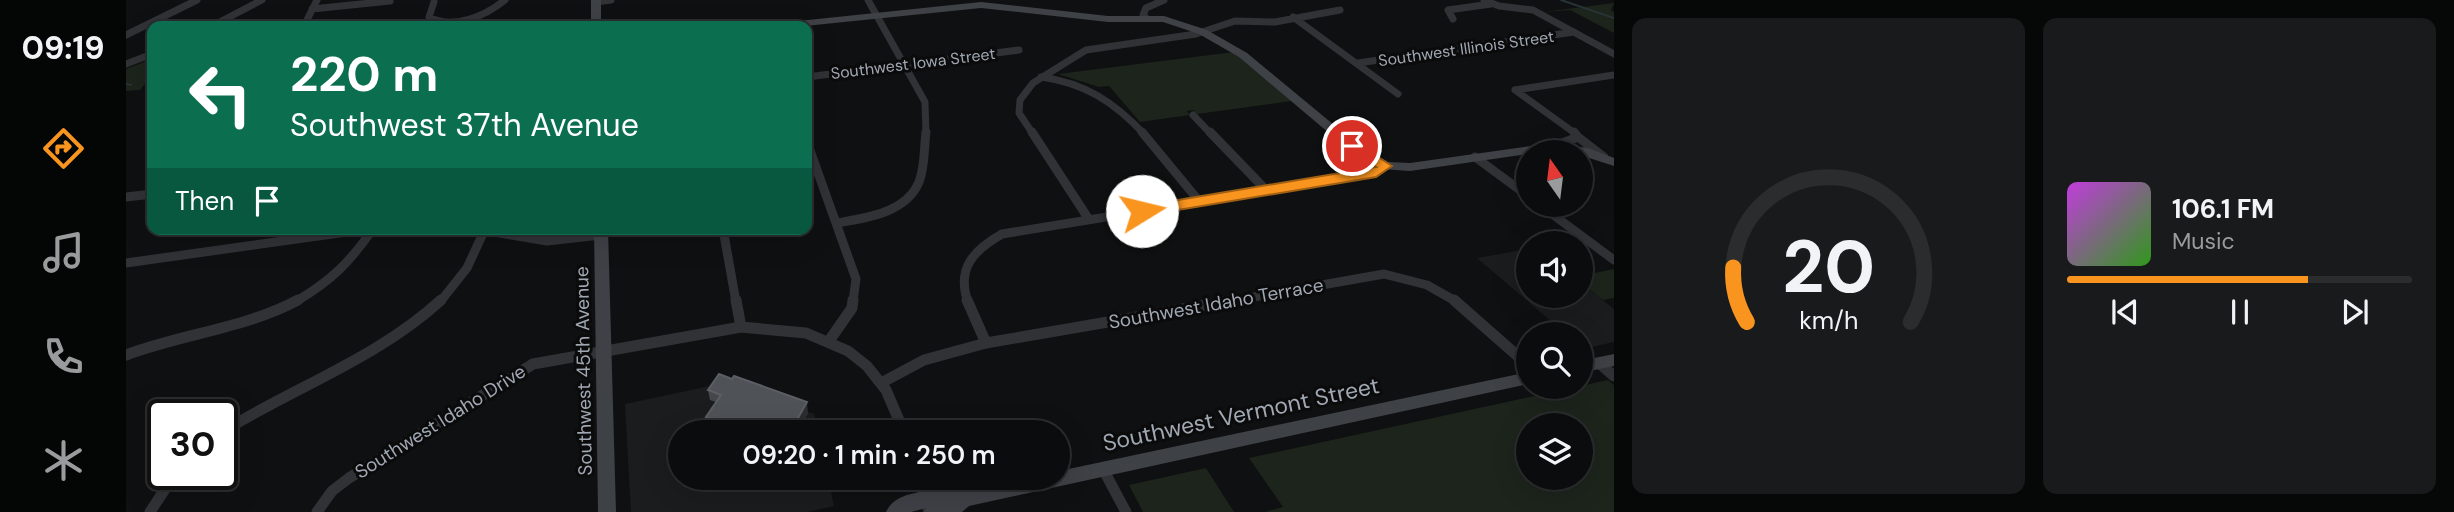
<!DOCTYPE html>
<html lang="en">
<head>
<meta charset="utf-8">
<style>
  :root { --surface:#0b0c0d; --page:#191a1b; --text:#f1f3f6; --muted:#9a9b9d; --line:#2b2c2e; --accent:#f9941f }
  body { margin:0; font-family:"DM Sans",sans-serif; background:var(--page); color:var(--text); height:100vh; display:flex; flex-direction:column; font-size:26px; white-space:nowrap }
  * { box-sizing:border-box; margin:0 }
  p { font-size:23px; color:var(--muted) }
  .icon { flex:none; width:38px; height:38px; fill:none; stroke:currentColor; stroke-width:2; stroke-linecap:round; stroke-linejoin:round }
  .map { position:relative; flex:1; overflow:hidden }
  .sheet { display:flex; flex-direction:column; gap:18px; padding:18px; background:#060707; width:840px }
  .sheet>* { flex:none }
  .banner { position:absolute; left:21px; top:21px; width:665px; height:214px; border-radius:14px; box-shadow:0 7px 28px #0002,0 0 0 2px var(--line); background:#0b6e4f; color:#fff; overflow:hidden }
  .needle { width:46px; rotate:346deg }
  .buttons { position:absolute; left:1390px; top:140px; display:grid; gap:14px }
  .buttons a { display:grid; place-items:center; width:77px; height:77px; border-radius:50%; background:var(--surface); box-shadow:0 7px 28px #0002,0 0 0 2px var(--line); font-size:35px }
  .speed { position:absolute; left:21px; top:399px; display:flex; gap:14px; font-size:35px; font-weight:700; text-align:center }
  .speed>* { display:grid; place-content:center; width:91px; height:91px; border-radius:50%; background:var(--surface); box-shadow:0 7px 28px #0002,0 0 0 2px var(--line); line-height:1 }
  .speed .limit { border:4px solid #111; border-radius:10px; background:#fff; color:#111 }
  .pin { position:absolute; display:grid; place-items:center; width:60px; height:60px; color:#fff; margin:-30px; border:4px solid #fff; border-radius:50%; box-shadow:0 2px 7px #0007 }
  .me { position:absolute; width:77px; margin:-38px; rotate:81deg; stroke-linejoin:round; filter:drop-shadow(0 0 5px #0008) }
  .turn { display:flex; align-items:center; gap:24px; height:147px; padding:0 28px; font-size:32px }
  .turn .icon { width:91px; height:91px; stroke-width:2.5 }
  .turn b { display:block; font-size:49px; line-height:60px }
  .then { display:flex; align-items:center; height:66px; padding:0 28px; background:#0003; gap:14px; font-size:26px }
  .sheet .widget { flex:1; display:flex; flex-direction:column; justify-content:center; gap:10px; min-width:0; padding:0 24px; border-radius:14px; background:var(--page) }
  .sheet .dial { align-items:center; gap:0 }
  .dial svg { height:182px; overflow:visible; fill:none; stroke:var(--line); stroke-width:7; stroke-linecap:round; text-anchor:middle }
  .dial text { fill:var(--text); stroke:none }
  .song { display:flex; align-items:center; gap:21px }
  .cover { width:84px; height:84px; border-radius:10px; background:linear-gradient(135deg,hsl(290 70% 55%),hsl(110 70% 35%)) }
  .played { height:7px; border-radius:4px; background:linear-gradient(90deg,var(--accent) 70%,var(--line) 70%) }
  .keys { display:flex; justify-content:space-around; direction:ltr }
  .sheet .tiles { flex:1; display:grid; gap:18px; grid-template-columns:repeat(2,1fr) }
  .trip { position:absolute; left:542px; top:420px; width:402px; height:70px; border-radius:35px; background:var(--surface); box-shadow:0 7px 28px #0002,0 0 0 2px var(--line); font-weight:600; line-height:70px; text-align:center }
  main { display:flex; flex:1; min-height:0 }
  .tabs { display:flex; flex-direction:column; width:126px; justify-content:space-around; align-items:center; background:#040505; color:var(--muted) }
  .tabs .icon { width:49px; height:49px }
  .tabs .selected { color:var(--accent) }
  .tabs b { font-size:32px; color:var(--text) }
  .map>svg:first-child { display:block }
  .built { fill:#1b1c1e }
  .green { fill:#1c241c; fill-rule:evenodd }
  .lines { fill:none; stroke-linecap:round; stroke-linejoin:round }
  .stream { stroke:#283237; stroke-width:2 }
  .street-far2 { stroke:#303236; stroke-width:7 }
  .street-far1 { stroke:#303236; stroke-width:9 }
  .street { stroke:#303236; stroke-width:11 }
  .secondary { fill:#3e4146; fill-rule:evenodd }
  .wall { fill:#45474c }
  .shaded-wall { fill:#2b2d30 }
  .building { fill:#4f5257; stroke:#5b5f65; stroke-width:2 }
  .route { fill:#f9941f; stroke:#a26014; stroke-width:2 }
  .labels { text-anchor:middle; stroke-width:6; stroke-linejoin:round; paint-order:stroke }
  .far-street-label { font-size:16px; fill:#a0a8b3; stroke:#0b0b0c }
  .street-label { font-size:19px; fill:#a0a8b3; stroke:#0b0b0c }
  .near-street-label { font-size:23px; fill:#a0a8b3; stroke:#0b0b0c }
</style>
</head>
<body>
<main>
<nav class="tabs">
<b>09:19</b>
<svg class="icon selected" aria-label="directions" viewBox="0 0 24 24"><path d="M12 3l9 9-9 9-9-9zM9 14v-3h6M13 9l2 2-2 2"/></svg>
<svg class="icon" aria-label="music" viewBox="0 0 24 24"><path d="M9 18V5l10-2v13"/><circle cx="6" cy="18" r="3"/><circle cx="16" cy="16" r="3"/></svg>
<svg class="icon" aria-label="phone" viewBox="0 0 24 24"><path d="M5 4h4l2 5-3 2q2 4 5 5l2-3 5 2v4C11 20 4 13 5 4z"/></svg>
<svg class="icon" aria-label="climate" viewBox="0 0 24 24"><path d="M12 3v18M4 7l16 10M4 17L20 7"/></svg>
</nav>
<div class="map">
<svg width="1488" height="512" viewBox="0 0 1488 512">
  <rect width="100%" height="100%" fill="#0f1011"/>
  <path class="built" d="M1402,249V296H1454V282L1488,309V342L1456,349L1454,334H1440L1351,258Z
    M603,382L688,414L692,432H555V478H702L708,506L681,512H505L499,404Z"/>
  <path class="green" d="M1488,3L1485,10L1488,12V33L1444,10L1417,12Z
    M1108,52L1166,101L1071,114L1067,110L1061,111L1064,115L1014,122L983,86L973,87L932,74Z
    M26,59V75L14,90L0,91V69Z
    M1488,269V298L1477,300L1454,282V276Z
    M1482,380L1488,385V512H1139L1157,507L1123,458ZM1402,425H1454V478H1402Z
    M1080,468L1108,512H1017L1003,485Z"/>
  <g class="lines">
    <path class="stream" d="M1435,0L1488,18
      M0,84L5,85"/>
    <path class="street-far2" d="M742,0L799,102L800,134
      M1358,0L1373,6L1407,10L1488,54
      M308,2L303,17C328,30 359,16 379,0
      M470,2L485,0
      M186,9L264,1
      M1167,17L1272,94
      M1020,18L1017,15L1020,8L1038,0
      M1327,19L1322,10L1365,4
      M86,26L136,0
      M178,26L191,0
      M0,35L71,0
      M1232,63L1448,32
      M0,64L26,54
      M681,77L893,50
      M915,77C959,83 988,102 1018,134
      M1389,90L1450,134
      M1389,90L1488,75
      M1067,115L1085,134
      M907,134L893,113L894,100L907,83L960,50L1070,34L1109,21L1149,22L1214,10"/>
    <path class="street-far1" d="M906,132L962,218
      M1016,132L1073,201
      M1084,132L1141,191
      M1452,137L1478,157
      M681,142L730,279L727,302
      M1426,147L1452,137L1448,132
      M1349,157L1402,196
      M0,197L26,194
      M1414,205L1488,260
      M711,223C740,218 780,213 793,182C799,167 798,148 800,132
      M351,229L421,241L475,235
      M597,229L610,302
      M0,263L242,229
      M169,302C205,281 223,263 247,229
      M314,302L341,268L359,229
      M842,302C830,268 848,250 876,234L1250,173L1259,166
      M1099,302L1258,274L1301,285L1331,302"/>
    <path class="street" d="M610,300L615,327
      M841,300L860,343
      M1328,300L1402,365
      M703,341L726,308L727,300
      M0,355C56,334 120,328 172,300
      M1473,363L1488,376
      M755,383L798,360L860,343L1109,300
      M96,432C169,387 252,358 315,300
      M977,469L1000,512
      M792,478L803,512
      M24,512L49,474
      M191,512L206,491L223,478L407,364L615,327L680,333L722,351L741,366L760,390L778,432"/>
    <path class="secondary" d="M465,0H475V26H465Z
      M855,2L982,16H1038L1081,30L1121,53L1237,149L1262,162L1284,163L1426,143L1462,148L1488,158V166L1454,155V152H1402V154L1284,171L1255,169L1229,155L1113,57L1073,34L1037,22H982L855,8L679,26H648L653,23Z
      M468,229H482L490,512H472Z
      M1488,354V366L1454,373V361Z
      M1402,372V384L843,506L836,512H798L800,508L785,512H760C772,485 818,493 840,490C860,488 880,480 900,478C910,477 922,478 933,478V471Z"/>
  </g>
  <path class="wall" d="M582,390L682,413L671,432H597L583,427L580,417L590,402L584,400Z"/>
  <path class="shaded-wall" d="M681,402L682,413L671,432H664Z"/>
  <path class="building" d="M593,374L606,379L608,376L681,402L664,432H621L580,417L595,395L582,390Z"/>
  <path class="route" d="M1222,143H1231L1266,166L1250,177L1016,216L1008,211L1016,206L1250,167L1222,149Z"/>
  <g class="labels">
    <g class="far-street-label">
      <text transform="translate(1340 48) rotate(-8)" y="6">Southwest Illinois Street</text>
      <text transform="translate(787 63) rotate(-7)" y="6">Southwest Iowa Street</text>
    </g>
    <g class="street-label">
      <text transform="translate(1090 303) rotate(-10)" y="7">Southwest Idaho Terrace</text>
      <text transform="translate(457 371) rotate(-91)" y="7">Southwest 45th Avenue</text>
      <text transform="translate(314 421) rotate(-32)" y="7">Southwest Idaho Drive</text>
    </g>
    <g class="near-street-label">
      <text transform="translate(1115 414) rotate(-12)" y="8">Southwest Vermont Street</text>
    </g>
  </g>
</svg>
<div class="buttons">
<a><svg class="needle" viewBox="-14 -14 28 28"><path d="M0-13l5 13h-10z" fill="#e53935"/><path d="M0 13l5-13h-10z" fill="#9a9b9d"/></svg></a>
<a><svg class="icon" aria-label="sound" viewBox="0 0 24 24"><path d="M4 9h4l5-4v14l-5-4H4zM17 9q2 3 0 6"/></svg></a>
<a><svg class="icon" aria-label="search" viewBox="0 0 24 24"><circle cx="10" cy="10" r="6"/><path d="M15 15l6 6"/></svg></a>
<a><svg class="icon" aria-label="layers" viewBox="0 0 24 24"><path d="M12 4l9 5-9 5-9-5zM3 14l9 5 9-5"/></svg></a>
</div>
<div class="speed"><div class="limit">30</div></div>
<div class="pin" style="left:1226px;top:146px;background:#d93025"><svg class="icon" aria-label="arrive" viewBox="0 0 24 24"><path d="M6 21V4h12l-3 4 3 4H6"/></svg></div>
<svg class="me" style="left:1016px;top:211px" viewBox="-20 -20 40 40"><circle r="19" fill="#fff"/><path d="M0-13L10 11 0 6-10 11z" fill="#f9941f"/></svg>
<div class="trip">09:20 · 1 min · 250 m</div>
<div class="banner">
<div class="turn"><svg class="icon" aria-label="left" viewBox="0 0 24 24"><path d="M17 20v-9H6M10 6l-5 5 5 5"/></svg><div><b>220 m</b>Southwest 37th Avenue</div></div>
<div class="then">Then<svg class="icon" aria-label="arrive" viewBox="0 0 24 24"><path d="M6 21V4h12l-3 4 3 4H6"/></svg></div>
</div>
</div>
<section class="sheet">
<div class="tiles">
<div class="widget dial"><svg viewBox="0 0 100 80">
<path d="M14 69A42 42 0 1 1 86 69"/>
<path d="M14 69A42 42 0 0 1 8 45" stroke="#f9941f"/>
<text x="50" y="56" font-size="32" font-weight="700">20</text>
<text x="50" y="72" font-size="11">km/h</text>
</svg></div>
<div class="widget">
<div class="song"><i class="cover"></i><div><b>106.1 FM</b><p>Music</p></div></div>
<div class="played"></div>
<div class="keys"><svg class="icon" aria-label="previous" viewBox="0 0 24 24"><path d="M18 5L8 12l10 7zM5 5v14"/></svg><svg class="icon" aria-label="pause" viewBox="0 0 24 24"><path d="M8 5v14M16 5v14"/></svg><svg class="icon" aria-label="next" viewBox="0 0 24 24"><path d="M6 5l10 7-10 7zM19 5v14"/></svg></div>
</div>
</div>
</section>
</main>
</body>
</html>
